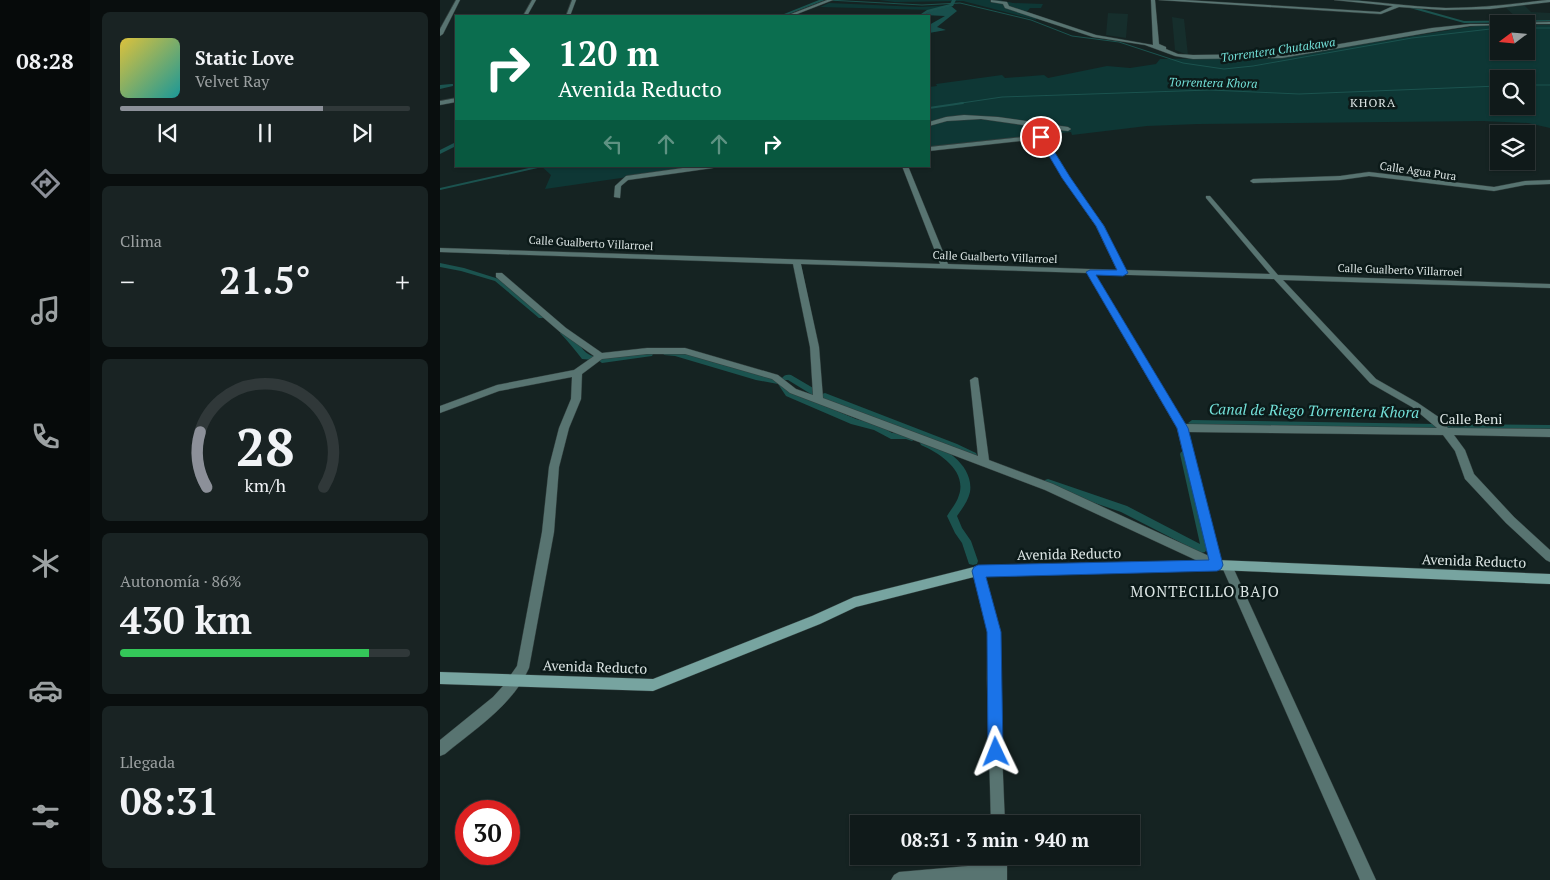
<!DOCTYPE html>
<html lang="es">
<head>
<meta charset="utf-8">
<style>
  :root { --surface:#101a1a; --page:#192323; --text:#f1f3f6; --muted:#9ca1a2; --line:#303839; --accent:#8c9099 }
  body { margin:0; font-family:"PT Serif",serif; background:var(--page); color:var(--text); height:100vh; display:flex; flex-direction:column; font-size:19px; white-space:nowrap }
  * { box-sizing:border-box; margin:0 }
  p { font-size:16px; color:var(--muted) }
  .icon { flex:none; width:28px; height:28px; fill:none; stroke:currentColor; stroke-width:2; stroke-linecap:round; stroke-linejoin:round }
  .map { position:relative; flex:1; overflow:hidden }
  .details { display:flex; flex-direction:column; gap:12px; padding:12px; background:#090e0e; width:350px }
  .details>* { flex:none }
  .banner { position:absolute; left:15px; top:15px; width:475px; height:152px; border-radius:0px; box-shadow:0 1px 4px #0004,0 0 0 1px var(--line); background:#0b6e4f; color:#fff; overflow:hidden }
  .needle { width:32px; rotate:254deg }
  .buttons { position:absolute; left:1050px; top:15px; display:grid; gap:10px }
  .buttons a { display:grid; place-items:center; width:45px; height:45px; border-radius:0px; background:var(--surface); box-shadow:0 1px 4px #0004,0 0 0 1px var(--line); font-size:25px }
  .speed { position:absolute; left:15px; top:800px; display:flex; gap:10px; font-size:25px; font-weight:700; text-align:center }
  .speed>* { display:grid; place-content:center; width:65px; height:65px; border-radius:50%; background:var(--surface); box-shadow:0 1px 4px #0004,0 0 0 1px var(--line); line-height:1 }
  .speed .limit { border:8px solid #d22; background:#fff; color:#111 }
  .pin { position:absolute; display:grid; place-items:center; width:42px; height:42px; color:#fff; margin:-21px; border:2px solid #fff; border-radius:50%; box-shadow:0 1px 5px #0007 }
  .me { position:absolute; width:55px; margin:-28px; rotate:358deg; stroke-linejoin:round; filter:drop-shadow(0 0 4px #0008) }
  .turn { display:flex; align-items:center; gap:18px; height:105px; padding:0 20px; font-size:22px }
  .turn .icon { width:65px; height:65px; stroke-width:2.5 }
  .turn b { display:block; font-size:35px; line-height:42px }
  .lanes { display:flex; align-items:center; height:48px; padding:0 20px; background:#0003; justify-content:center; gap:25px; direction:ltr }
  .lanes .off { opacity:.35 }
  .big { font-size:38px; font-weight:700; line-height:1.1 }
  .details .widget { flex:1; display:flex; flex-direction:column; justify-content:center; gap:8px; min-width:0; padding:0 18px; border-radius:8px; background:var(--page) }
  .details .dial { align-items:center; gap:0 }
  .dial svg { height:130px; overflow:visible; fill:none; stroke:var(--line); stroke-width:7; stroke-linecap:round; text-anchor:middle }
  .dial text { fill:var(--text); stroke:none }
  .song { display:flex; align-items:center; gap:15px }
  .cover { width:60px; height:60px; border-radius:8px; background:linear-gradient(135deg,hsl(50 70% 55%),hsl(180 70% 35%)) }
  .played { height:5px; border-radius:2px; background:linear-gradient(90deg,var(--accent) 70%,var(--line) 70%) }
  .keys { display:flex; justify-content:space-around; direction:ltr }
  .heat { display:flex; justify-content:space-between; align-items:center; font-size:28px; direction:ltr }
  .charge { height:8px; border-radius:4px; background:linear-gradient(90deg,#34c759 86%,var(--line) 0) }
  .trip { position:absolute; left:410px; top:815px; width:290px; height:50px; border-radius:0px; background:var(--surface); box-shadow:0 1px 4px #0004,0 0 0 1px var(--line); font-weight:700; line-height:50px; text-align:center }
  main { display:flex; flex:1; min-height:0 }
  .menu { display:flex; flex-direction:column; width:90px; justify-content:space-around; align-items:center; background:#060a0a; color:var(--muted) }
  .menu .icon { width:35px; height:35px }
  .menu .active { color:var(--accent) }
  .menu b { font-size:22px; color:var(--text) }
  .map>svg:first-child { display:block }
  .built { fill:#162e2c }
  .green { fill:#0e3735; fill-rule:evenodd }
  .forest { fill:#18504d }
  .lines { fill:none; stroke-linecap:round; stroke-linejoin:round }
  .stream-far1 { stroke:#1b534f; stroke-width:1 }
  .stream { stroke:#1b534f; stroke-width:2 }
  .canal { fill:#1b534f; fill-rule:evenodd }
  .minor-casing { stroke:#313e3d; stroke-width:1 }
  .tertiary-casing { stroke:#313e3d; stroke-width:1 }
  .secondary-casing { stroke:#313e3d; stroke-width:1 }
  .minor { fill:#587471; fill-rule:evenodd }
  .tertiary { fill:#587471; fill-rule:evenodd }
  .secondary { fill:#77a4a0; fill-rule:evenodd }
  .route { fill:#1a73e8; stroke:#114b97 }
  .labels { text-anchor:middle; stroke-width:5; stroke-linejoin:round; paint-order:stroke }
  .far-street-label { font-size:11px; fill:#dde6e5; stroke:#0c1a19 }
  .far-water-label { font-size:12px; font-style:italic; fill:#73e1d9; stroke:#0c1a19 }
  .far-neighbourhood-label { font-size:12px; letter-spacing:1px; fill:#dde6e5; stroke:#0c1a19 }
  .street-label { font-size:14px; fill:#dde6e5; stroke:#0c1a19 }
  .water-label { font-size:15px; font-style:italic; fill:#73e1d9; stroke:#0c1a19 }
  .neighbourhood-label { font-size:15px; letter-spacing:1px; fill:#dde6e5; stroke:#0c1a19 }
</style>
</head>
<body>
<main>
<nav class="menu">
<b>08:28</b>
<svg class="icon active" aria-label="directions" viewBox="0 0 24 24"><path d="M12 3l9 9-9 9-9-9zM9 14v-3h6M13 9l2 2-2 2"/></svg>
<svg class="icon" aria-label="music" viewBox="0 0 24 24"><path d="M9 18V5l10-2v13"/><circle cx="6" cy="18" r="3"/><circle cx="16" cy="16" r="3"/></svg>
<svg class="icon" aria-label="phone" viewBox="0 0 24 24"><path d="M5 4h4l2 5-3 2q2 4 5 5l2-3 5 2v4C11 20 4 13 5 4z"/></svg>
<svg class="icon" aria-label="climate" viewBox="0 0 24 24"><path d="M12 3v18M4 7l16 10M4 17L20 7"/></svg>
<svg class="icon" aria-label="car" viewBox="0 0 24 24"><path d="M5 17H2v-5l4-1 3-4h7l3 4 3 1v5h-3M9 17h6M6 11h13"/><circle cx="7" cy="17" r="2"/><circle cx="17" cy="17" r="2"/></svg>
<svg class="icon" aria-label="filters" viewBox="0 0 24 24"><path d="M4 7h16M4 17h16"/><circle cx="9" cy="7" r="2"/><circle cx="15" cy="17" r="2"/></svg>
</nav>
<section class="details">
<div class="widget">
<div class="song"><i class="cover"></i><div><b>Static Love</b><p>Velvet Ray</p></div></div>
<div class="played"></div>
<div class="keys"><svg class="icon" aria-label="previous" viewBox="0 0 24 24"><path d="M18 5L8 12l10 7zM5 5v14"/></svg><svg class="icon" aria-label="pause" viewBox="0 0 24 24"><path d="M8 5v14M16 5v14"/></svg><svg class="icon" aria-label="next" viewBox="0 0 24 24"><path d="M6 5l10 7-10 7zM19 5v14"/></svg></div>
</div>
<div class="widget"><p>Clima</p>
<div class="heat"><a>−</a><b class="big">21.5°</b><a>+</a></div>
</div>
<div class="widget dial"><svg viewBox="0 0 100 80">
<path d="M14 69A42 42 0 1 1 86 69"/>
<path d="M14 69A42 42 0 0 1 10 35" stroke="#8c9099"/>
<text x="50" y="56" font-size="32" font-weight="700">28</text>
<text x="50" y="72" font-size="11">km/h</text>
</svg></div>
<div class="widget"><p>Autonomía · 86%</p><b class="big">430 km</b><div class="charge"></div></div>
<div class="widget"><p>Llegada</p><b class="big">08:31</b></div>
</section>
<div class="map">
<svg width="1110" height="880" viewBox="0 0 1110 880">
  <rect width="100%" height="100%" fill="#152322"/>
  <path class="built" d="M1084,5L1091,12L1110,13V20H1079L1065,7Z
    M668,13L688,14L686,38L666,35Z
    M732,17L744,19L748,55L735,50Z"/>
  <path class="green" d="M439,0H559L573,3L603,4L601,8H590L585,14L596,17V20L523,1L455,2Z
    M389,3L480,7L515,5L493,10L380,7Z
    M1042,25H1059V51H1086V25H1110V128L1088,123L1043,121L758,124L707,126L632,135L631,132L489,147V87L497,86L496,84L562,75L565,78L604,75L608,78L667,66L690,68L716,64L720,59L840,57ZM1059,79H1086V106H1059Z
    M101,166H264L105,189L111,175Z"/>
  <path class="forest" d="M511,6L517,11L497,27L506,30L489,33V25L505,16L484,15L490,11Z"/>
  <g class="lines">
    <path class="stream-far1" d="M388,0L482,5L520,3L591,20L632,36L679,42L743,63L784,69L813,66L972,38L1059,28
      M1086,28H1110
      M1086,85H1110
      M515,104L562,97L770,90L859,94L1059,86"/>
    <path class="stream" d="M489,108L523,103
      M0,189L102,166"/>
    <path class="canal" d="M379,0H385L344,16H339Z
      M512,0H516L513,6L489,12L483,16H478L487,10L510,4Z
      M905,0H918L927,2L925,3Z
      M971,6L1024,21L1110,20V22L1024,23L970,8Z
      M11,84H13V86L0,89V85Z
      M16,142V146L0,154V150Z
      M0,263L24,268L59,279L106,316L105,318H99L55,281L21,271L0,267Z
      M121,331C137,330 139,353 153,356L154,358L153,360L142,359C135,350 128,341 120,333Z
      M227,350H235L316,374L343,380L342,378C344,375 347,374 351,375L380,392L381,394L377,397L374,396L348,380H344L352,392L416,419L439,425L452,433L470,434L475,436L476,438L472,441L466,439H451L434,430L411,424L346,396L338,384L316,380L235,356L224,355L223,353Z
      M209,351L212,352L213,354L212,356L162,363L158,360L162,357Z
      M385,393L517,444L536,453L537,455L536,457H530L511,448L382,398L381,396L382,394Z
      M752,420L996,424L1000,427L996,430L752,426L748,423Z
      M1010,424L1110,425V431L1010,430L1006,427Z
      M484,440C505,447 534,466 530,492C528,501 522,509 517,516L522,528L531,541L538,561L537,564L533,565L529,564L522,543L515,533L507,516C511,509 517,503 519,495C527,471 500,453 481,445L480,443L481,441Z
      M744,451L747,452L748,454L770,545L765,552L761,553L681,512L605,486L603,483L605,480L608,479L687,506L760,544L740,454L741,452Z"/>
    <defs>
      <path id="minor" d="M16,0H20L3,34L0,36V29Z
        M92,0H96L87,16H83Z
        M132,0H136L130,16H126Z
        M551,0L567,2L569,6L656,35L713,45L711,0H715L719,44L726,47V49L738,54L753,55L842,54L992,28L1030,24H1061H1059V25L1030,26L992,32L842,58L753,59L735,56L705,45L653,37L565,8L563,4L551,2Z
        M719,0H745L940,12L953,6L894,0C931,0 968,7 1006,8C1040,8 1073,4 1107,0H1110V2L1050,9L1004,10L959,7L941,14Z
        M1110,22V24H1062L1064,23Z
        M524,115L558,117L628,127L631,129L628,131L610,129L541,119L507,121L489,126V122L506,117Z
        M601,135L604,137L629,178L664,226L685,270L830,274L766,198V196H770L838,275L1110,284V288L843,280L936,379L978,403L1000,418L1008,428L1110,429V437L1014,435L1025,450L1034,474L1074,517L1110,550V562L1106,560L1066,523L1025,479L1015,451L1003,435L748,432L782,564L787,561L791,563L936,880H920L782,567L777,570L773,568L605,490L350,393L332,379L245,354H207L162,359L142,374L141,399L129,428L119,467L114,532L89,668C73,705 35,729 5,754L0,756V740L53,697L63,686L77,666L102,532L109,467L119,428L131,399L132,377L59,391L0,413V406L57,385L134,370L154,356L120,332L56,277V273H62L126,328L162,353L207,348H245L338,375L356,389L373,395L370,347L353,264L0,252V248L500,264L462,166H468L508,264L677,270L656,226L623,178L599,139L489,151V147ZM361,264L647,273L737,428L769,556L613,484L549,460L538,378L535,377L530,380L538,456L383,398L379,347ZM655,274L834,279L930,383L972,407L997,428L745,424Z
        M257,166H276L273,168L188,180L181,186L180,198L174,197L175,186L186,176Z
        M929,172L1054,187L1085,181L1110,180V184L1085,185L1054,191L929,176L900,180L813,183L810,181L813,179L900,176Z
        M538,566L542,567L544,571L560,632L559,679L565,824H551L547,679L548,632L532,571L534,567Z
        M551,856H567V880H451L454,875L459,872L551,864Z"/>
      <path id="tertiary" d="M387,0H393L352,16H346Z
        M16,98V102L0,105V101Z"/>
      <path id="secondary" d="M777,560L1110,574V584L777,570L538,576L416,607L380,624L213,691L0,684V672L213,679L372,616L414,597L538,566Z"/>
    </defs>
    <use href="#minor" class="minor-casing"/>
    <use href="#tertiary" class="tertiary-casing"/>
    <use href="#secondary" class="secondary-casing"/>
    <use href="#minor" class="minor"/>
    <use href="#tertiary" class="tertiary"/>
    <use href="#secondary" class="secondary"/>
  </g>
  <path class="route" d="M599,135H604L630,177L664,226L688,273L683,276L656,275L748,428L783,565L781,569L777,571L546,577L561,632L563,752L561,757L556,759L550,757L548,752L547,632L532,571L534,567L538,565L769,560L737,428L646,272L650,270H677L656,226L622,178L598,137Z"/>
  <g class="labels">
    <g class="far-street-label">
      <text transform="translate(978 171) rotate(8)" y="4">Calle Agua Pura</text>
      <text transform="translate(151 243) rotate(3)" y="4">Calle Gualberto Villarroel</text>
      <text transform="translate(555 257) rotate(2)" y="4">Calle Gualberto Villarroel</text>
      <text transform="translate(960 270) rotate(2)" y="4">Calle Gualberto Villarroel</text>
    </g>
    <g class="far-water-label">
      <text transform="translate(838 50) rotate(-8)" y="4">Torrentera Chutakawa</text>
      <text transform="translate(773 83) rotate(1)" y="4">Torrentera Khora</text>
    </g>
    <g class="far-neighbourhood-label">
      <text x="933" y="107">KHORA</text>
    </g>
    <g class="street-label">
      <text x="1031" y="424">Calle Beni</text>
      <text transform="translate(629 554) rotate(-1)" y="5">Avenida Reducto</text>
      <text transform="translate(1034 561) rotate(2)" y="5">Avenida Reducto</text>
      <text transform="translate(155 667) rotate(2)" y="5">Avenida Reducto</text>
    </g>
    <g class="water-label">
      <text transform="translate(874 411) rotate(1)" y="5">Canal de Riego Torrentera Khora</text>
    </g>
    <g class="neighbourhood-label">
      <text x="765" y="597">MONTECILLO BAJO</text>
    </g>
  </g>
</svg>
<div class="buttons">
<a><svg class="needle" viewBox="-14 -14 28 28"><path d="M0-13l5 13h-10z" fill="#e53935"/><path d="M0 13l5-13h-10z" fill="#9ca1a2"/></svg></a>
<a><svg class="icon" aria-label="search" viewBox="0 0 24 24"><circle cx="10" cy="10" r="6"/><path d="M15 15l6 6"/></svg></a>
<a><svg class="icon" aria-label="layers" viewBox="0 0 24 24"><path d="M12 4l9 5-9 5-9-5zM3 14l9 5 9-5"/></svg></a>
</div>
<div class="speed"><div class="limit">30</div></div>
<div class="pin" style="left:601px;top:137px;background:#d93025"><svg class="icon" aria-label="arrive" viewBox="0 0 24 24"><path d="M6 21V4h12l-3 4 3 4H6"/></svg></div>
<svg class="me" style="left:556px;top:752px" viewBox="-20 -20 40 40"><path d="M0-17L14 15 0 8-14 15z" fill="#1a73e8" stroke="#fff" stroke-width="4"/></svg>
<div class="trip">08:31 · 3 min · 940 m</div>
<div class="banner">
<div class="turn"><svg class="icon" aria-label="right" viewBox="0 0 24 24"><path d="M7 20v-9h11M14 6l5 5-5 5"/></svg><div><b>120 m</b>Avenida Reducto</div></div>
<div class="lanes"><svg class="icon off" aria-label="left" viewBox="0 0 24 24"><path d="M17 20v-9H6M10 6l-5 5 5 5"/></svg><svg class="icon off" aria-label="ahead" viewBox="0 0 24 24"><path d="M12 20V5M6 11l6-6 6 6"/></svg><svg class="icon off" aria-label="ahead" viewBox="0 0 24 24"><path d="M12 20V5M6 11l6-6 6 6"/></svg><svg class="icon" aria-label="right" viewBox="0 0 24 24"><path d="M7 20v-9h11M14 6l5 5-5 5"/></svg></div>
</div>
</div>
</main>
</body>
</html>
